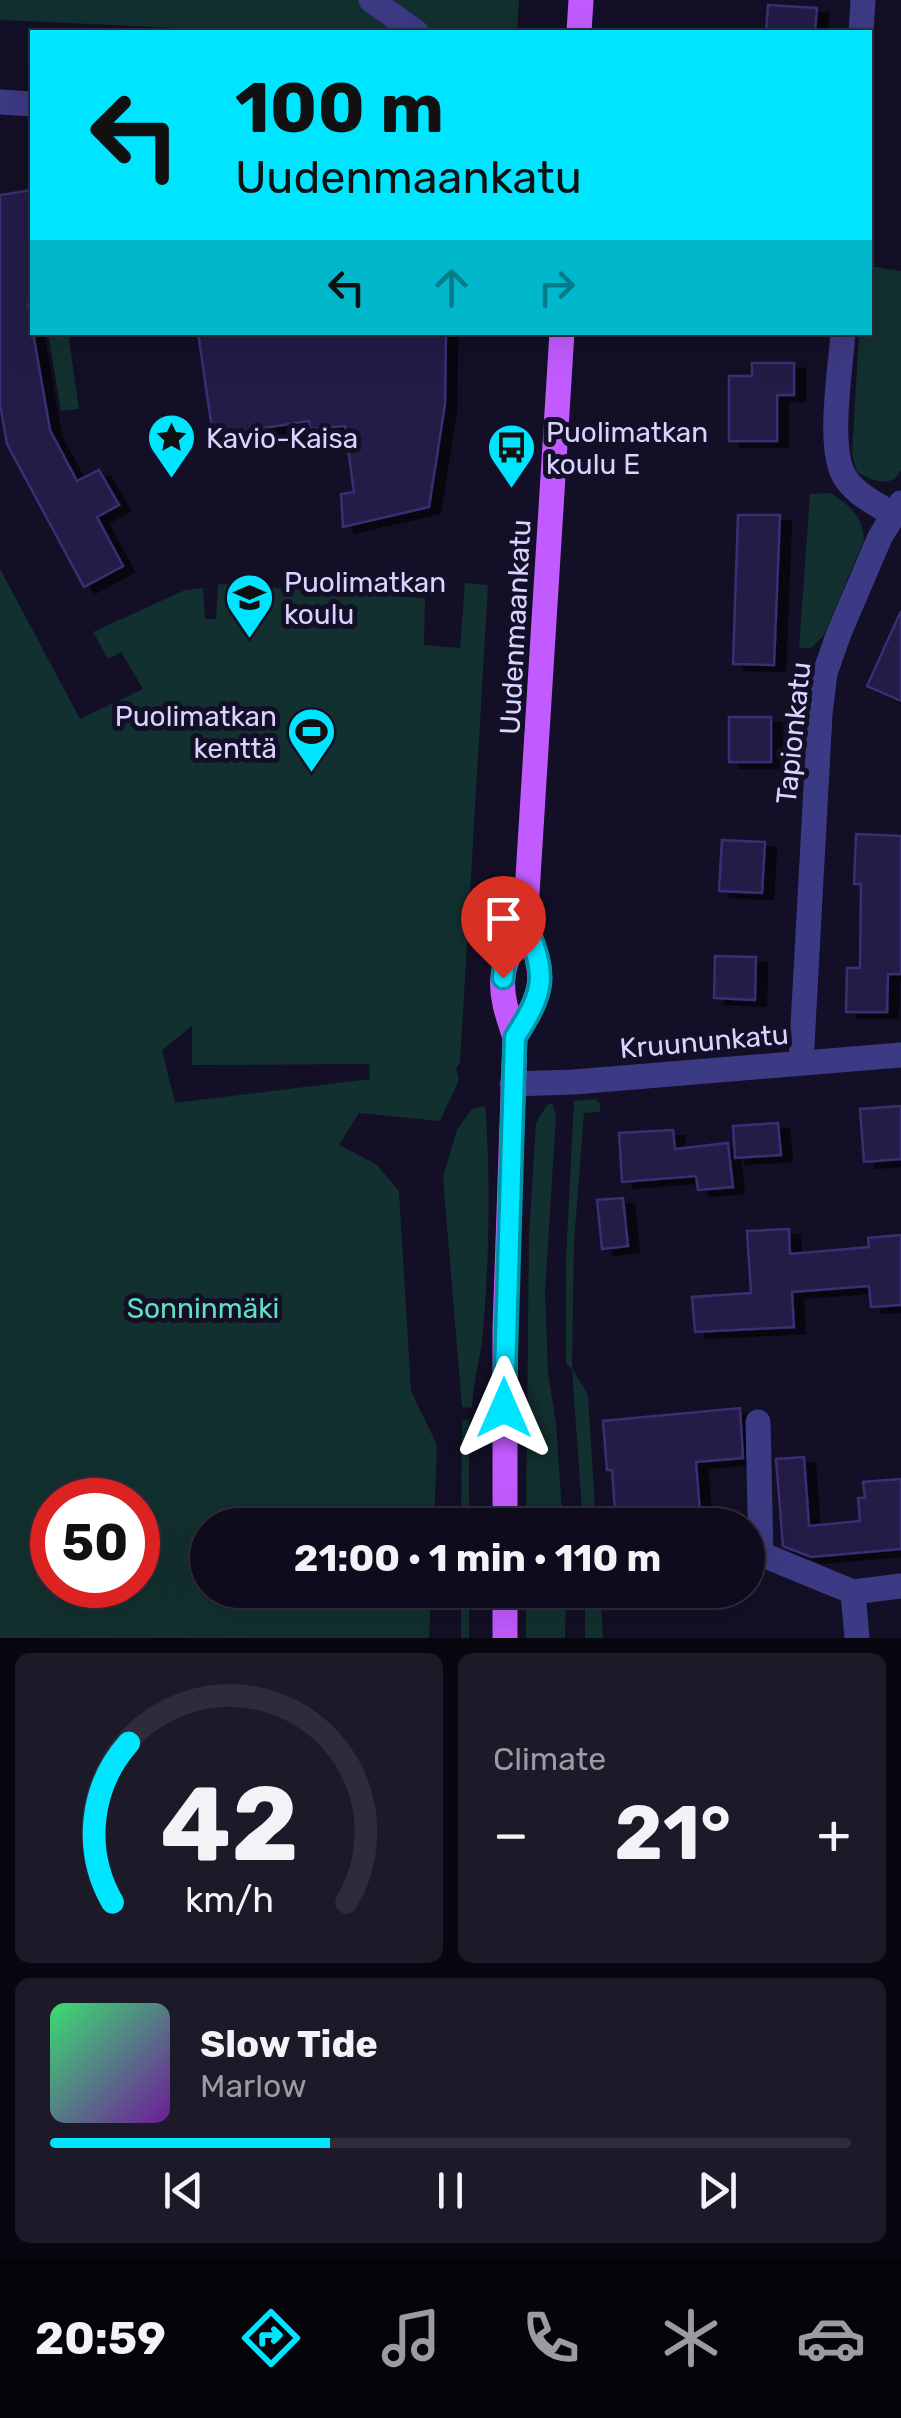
<!DOCTYPE html>
<html lang="en">
<head>
<meta charset="utf-8">
<style>
  :root { --surface:#0e0b1c; --page:#1c1929; --text:#f1f3f6; --muted:#9b9ba3; --line:#2e2b3b; --accent:#00e5ff }
  body { margin:0; font-family:Rubik,sans-serif; background:var(--page); color:var(--text); height:100vh; display:flex; flex-direction:column; font-size:38px; white-space:nowrap }
  * { box-sizing:border-box; margin:0 }
  p { font-size:32px; color:var(--muted) }
  .icon { flex:none; width:55px; height:55px; fill:none; stroke:currentColor; stroke-width:2; stroke-linecap:round; stroke-linejoin:round }
  .map { position:relative; height:1638px; overflow:hidden }
  .side { display:flex; flex-direction:column; gap:15px; padding:15px; background:#08060f; flex:1 }
  .side>* { flex:none }
  .hud { position:absolute; left:30px; top:30px; width:842px; height:305px; border-radius:0px; box-shadow:0 10px 40px #0002,0 0 0 2px var(--line); background:#00e5ff; color:#111; overflow:hidden }
  .speed { position:absolute; left:30px; top:1478px; display:flex; gap:20px; font-size:50px; font-weight:700; text-align:center }
  .speed>* { display:grid; place-content:center; width:130px; height:130px; border-radius:50%; background:var(--surface); box-shadow:0 10px 40px #0002,0 0 0 2px var(--line); line-height:1 }
  .speed .limit { border:15px solid #d22; background:#fff; color:#111 }
  .pin { position:absolute; display:grid; place-items:center; width:85px; height:85px; color:#fff; margin:-102px -42px; border-radius:50% 50% 50% 0; rotate:-45deg; box-shadow:0 0 10px #0007 }
  .pin .icon { rotate:45deg }
  .me { position:absolute; width:110px; margin:-55px; rotate:0deg; stroke-linejoin:round; filter:drop-shadow(0 0 8px #0008) }
  .turn { display:flex; align-items:center; gap:35px; height:210px; padding:0 40px; font-size:45px }
  .turn .icon { width:130px; height:130px; stroke-width:2.5 }
  .turn b { display:block; font-size:70px; line-height:85px }
  .lanes { display:flex; align-items:center; height:95px; padding:0 40px; background:#0003; justify-content:center; gap:50px; direction:ltr }
  .lanes .off { opacity:.35 }
  .big { font-size:75px; font-weight:700; line-height:1.1 }
  .side .widget { flex:1; display:flex; flex-direction:column; justify-content:center; gap:15px; min-width:0; padding:0 35px; border-radius:15px; background:var(--page) }
  .side .dial { align-items:center; gap:0 }
  .dial svg { height:260px; overflow:visible; fill:none; stroke:var(--line); stroke-width:7; stroke-linecap:round; text-anchor:middle }
  .dial text { fill:var(--text); stroke:none }
  .song { display:flex; align-items:center; gap:30px }
  .cover { width:120px; height:120px; border-radius:15px; background:linear-gradient(135deg,hsl(140 70% 55%),hsl(280 70% 35%)) }
  .played { height:10px; border-radius:5px; background:linear-gradient(90deg,var(--accent) 35%,var(--line) 35%) }
  .keys { display:flex; justify-content:space-around; direction:ltr }
  .heat { display:flex; justify-content:space-between; align-items:center; font-size:55px; direction:ltr }
  .side .tiles { flex:1; display:grid; gap:15px; grid-template-columns:1fr 1fr }
  .widget:last-child { grid-column:span 2 }
  .trip { position:absolute; left:190px; top:1508px; width:575px; height:100px; border-radius:50px; background:var(--surface); box-shadow:0 10px 40px #0002,0 0 0 2px var(--line); font-weight:700; line-height:100px; text-align:center }
  .tab-bar { display:flex; height:160px; justify-content:space-around; align-items:center; background:#06040b; color:var(--muted) }
  .tab-bar .icon { width:70px; height:70px }
  .tab-bar .current { color:var(--accent) }
  .tab-bar b { font-size:45px; color:var(--text) }
  .map>svg:first-child { display:block }
  .green { fill:#12302f; fill-rule:evenodd }
  .building { fill:#241b47; stroke:#3b2d73; stroke-width:2.5; filter:url(#shadow) }
  .lines { fill:none; stroke-linecap:round; stroke-linejoin:round }
  .minor { stroke:#3d3a85; stroke-width:25 }
  .major { stroke:#c25bff; stroke-width:25 }
  .route-casing { stroke:#0095a6; stroke-width:25 }
  .route { stroke:#00e5ff; stroke-width:18 }
  .labels { text-anchor:middle; stroke-width:10; stroke-linejoin:round; paint-order:stroke }
  .poi-label { font-size:28px; fill:#d9d4ff; stroke:#130f26; text-anchor:start }
  .street-label { font-size:28px; fill:#d9d4ff; stroke:#130f26 }
  .park-label { font-size:28px; fill:#5fe0c0; stroke:#130f26 }
</style>
</head>
<body>
<div class="map">
<svg width="901" height="1638" viewBox="0 0 901 1638">
  <defs>
    <filter id="shadow"><feDropShadow dx="11" dy="6" stdDeviation="0" flood-color="#0009"/></filter>
  </defs>
  <rect width="100%" height="100%" fill="#130f26"/>
  <path class="green" d="M0,0H519L517,32H269L0,20Z
    M870,266L901,271V470C892,489 872,481 857,472L852,454L859,333L870,332Z
    M48,333H68L79,409L61,411Z
    M830,493C850,505 863,516 864,540L824,635L811,648H799L810,494Z
    M0,569L80,719L143,689L121,652L108,659L93,632L185,590L203,588L205,619H216L218,584L425,598L424,645L460,648L465,583L488,585L460,1063L456,1069L459,1080L440,1121L359,1113L339,1145L376,1164L399,1191L411,1391L437,1445L434,1525H208V1590H431L429,1638H0ZM192,1026V1065L369,1064L370,1079L175,1103L162,1050ZM52,1500H138V1585H52Z
    M595,1099L600,1103V1112L584,1113L574,1242L572,1368L588,1395L596,1525H583L572,1369L566,1363V1260L574,1101Z
    M552,1103L556,1115L545,1291L548,1373L556,1423L563,1525H526L529,1236L536,1123L547,1105Z
    M485,1106C491,1175 489,1262 483,1331C481,1357 473,1381 472,1408L462,1407L443,1177L457,1130L472,1109Z
    M469,1419V1525H461L462,1420Z
    M461,1590H469V1638H461Z
    M526,1590H566L565,1638H526Z
    M585,1590H600L603,1638H585Z"/>
  <path class="building" d="M768,5L817,8L815,32H766Z
    M32,190V303L28,304L50,430L77,481L99,470L119,505L97,517L123,566L84,587L7,444L0,404V195Z
    M198,332H446L445,404L429,507L343,527L341,494L354,492L345,426L310,429L309,421L213,436Z
    M752,363H794V395H777V441H729V376H752Z
    M738,515H780L774,665L733,664Z
    M901,611V701L867,686Z
    M729,717H771V762H729Z
    M856,834L901,836V974H888L887,1012H846L847,968H860L861,884H854Z
    M722,840L765,842L762,893L719,891Z
    M715,956L756,957L755,1000L714,998Z
    M901,1106V1159L864,1162L860,1109Z
    M778,1123L781,1155L735,1158L733,1126Z
    M673,1130L675,1149L728,1143L733,1187L698,1190L696,1176L622,1182L619,1133Z
    M623,1198L628,1246L602,1249L597,1200Z
    M789,1229L790,1254L869,1247L868,1238L901,1235V1305L871,1307L869,1286L792,1292L794,1327L695,1332L692,1297L751,1293L747,1231Z
    M740,1408L743,1458L696,1462L701,1525H616L612,1470H607L603,1421Z
    M804,1457L809,1526L860,1521L858,1498H865L863,1482L901,1479V1549L811,1557L783,1546L776,1459Z"/>
  <g class="lines">
    <path class="minor" d="M371,0L416,32
      M861,32L863,0
      M0,102L32,104
      M843,332C841,368 826,451 846,479C858,496 878,505 896,516
      M801,1063L820,714L825,673L839,633L880,537L901,503
      M512,1084L574,1082L901,1055
      M758,1422L761,1554L853,1592
      M857,1638L853,1592L901,1586"/>
    <path class="major" d="M579,32L581,0
      M515,1037C545,989 547,977 525,925
      M505,1525V1330L515,1037C497,986 497,971 525,925L562,332
      M505,1590V1638"/>
  </g>
  <g class="lines">
    <defs>
      <path id="route" d="M503,978L505,959L526,925C547,977 545,990 515,1037L504,1408"/>
    </defs>
    <use href="#route" class="route-casing"/>
    <use href="#route" class="route"/>
  </g>
  <defs>
    <symbol id="sight-pin" viewBox="-11 -11 22 30"><path d="M0 17L-7.5 6A9.5 9.5 0 1 1 7.5 6Z" fill="#00e5ff" stroke="#130f26"/><path d="M0-6L1.8-2.2L6-1.7L2.9 1.2L3.7 5.4L0 3.3L-3.7 5.4L-2.9 1.2L-6-1.7L-1.8-2.2Z" fill="#111"/></symbol>
    <symbol id="bus-pin" viewBox="-11 -11 22 30"><path d="M0 17L-7.5 6A9.5 9.5 0 1 1 7.5 6Z" fill="#00e5ff" stroke="#130f26"/><path d="M-5-6H5V4H4V6H2V4H-2V6H-4V4H-5ZM-3.5-4V0h7V-4ZM-3.5 1.2v1.5H-2V1.2ZM2 1.2v1.5H3.5V1.2Z" fill="#111"/></symbol>
    <symbol id="school-pin" viewBox="-11 -11 22 30"><path d="M0 17L-7.5 6A9.5 9.5 0 1 1 7.5 6Z" fill="#00e5ff" stroke="#130f26"/><path d="M0-5L7-2L0 1L-7-2ZM-4 1L0 2.5L4 1V4Q0 6-4 4Z" fill="#111"/></symbol>
    <symbol id="stadium-pin" viewBox="-11 -11 22 30"><path d="M0 17L-7.5 6A9.5 9.5 0 1 1 7.5 6Z" fill="#00e5ff" stroke="#130f26"/><path d="M0-5a6.5 5 0 1 0 0 10a6.5 5 0 1 0 0-10ZM-3.5-1.8h7v3.6h-7Z" fill="#111"/></symbol>
  </defs>
  <g fill-rule="evenodd">
    <use href="#sight-pin" x="144" y="410" width="55" height="75"/>
    <use href="#bus-pin" x="484" y="420" width="55" height="75"/>
    <use href="#school-pin" x="222" y="570" width="55" height="75"/>
    <use href="#stadium-pin" x="284" y="704" width="55" height="75"/>
  </g>
  <g class="labels">
    <g class="poi-label">
      <text x="546" y="442">Puolimatkan<tspan x="546" dy="32">koulu E</tspan></text>
      <text x="206" y="448">Kavio-Kaisa</text>
      <text x="284" y="592">Puolimatkan<tspan x="284" dy="32">koulu</tspan></text>
      <text x="277" y="726" text-anchor="end">Puolimatkan<tspan x="277" dy="32">kenttä</tspan></text>
    </g>
    <g class="street-label">
      <text transform="translate(515 627) rotate(-87)" y="10">Uudenmaankatu</text>
      <text transform="translate(793 733) rotate(-84)" y="10">Tapionkatu</text>
      <text transform="translate(704 1041) rotate(-5)" y="10">Kruununkatu</text>
    </g>
    <g class="park-label">
      <text x="203" y="1318">Sonninmäki</text>
    </g>
  </g>
</svg>
<div class="speed"><div class="limit">50</div></div>
<div class="pin" style="left:503px;top:978px;background:#d93025"><svg class="icon" aria-label="arrive" viewBox="0 0 24 24"><path d="M6 21V4h12l-3 4 3 4H6"/></svg></div>
<svg class="me" style="left:504px;top:1408px" viewBox="-20 -20 40 40"><path d="M0-17L14 15 0 8-14 15z" fill="#00e5ff" stroke="#fff" stroke-width="4"/></svg>
<div class="trip">21:00 · 1 min · 110 m</div>
<div class="hud">
<div class="turn"><svg class="icon" aria-label="left" viewBox="0 0 24 24"><path d="M17 20v-9H6M10 6l-5 5 5 5"/></svg><div><b>100 m</b>Uudenmaankatu</div></div>
<div class="lanes"><svg class="icon" aria-label="left" viewBox="0 0 24 24"><path d="M17 20v-9H6M10 6l-5 5 5 5"/></svg><svg class="icon off" aria-label="ahead" viewBox="0 0 24 24"><path d="M12 20V5M6 11l6-6 6 6"/></svg><svg class="icon off" aria-label="right" viewBox="0 0 24 24"><path d="M7 20v-9h11M14 6l5 5-5 5"/></svg></div>
</div>
</div>
<section class="side">
<div class="tiles">
<div class="widget dial"><svg viewBox="0 0 100 80">
<path d="M14 69A42 42 0 1 1 86 69"/>
<path d="M14 69A42 42 0 0 1 19 20" stroke="#00e5ff"/>
<text x="50" y="56" font-size="32" font-weight="700">42</text>
<text x="50" y="72" font-size="11">km/h</text>
</svg></div>
<div class="widget"><p>Climate</p>
<div class="heat"><a>−</a><b class="big">21°</b><a>+</a></div>
</div>
<div class="widget">
<div class="song"><i class="cover"></i><div><b>Slow Tide</b><p>Marlow</p></div></div>
<div class="played"></div>
<div class="keys"><svg class="icon" aria-label="previous" viewBox="0 0 24 24"><path d="M18 5L8 12l10 7zM5 5v14"/></svg><svg class="icon" aria-label="pause" viewBox="0 0 24 24"><path d="M8 5v14M16 5v14"/></svg><svg class="icon" aria-label="next" viewBox="0 0 24 24"><path d="M6 5l10 7-10 7zM19 5v14"/></svg></div>
</div>
</div>
</section>
<nav class="tab-bar">
<b>20:59</b>
<svg class="icon current" aria-label="directions" viewBox="0 0 24 24"><path d="M12 3l9 9-9 9-9-9zM9 14v-3h6M13 9l2 2-2 2"/></svg>
<svg class="icon" aria-label="music" viewBox="0 0 24 24"><path d="M9 18V5l10-2v13"/><circle cx="6" cy="18" r="3"/><circle cx="16" cy="16" r="3"/></svg>
<svg class="icon" aria-label="phone" viewBox="0 0 24 24"><path d="M5 4h4l2 5-3 2q2 4 5 5l2-3 5 2v4C11 20 4 13 5 4z"/></svg>
<svg class="icon" aria-label="climate" viewBox="0 0 24 24"><path d="M12 3v18M4 7l16 10M4 17L20 7"/></svg>
<svg class="icon" aria-label="car" viewBox="0 0 24 24"><path d="M5 17H2v-5l4-1 3-4h7l3 4 3 1v5h-3M9 17h6M6 11h13"/><circle cx="7" cy="17" r="2"/><circle cx="17" cy="17" r="2"/></svg>
</nav>
</body>
</html>
